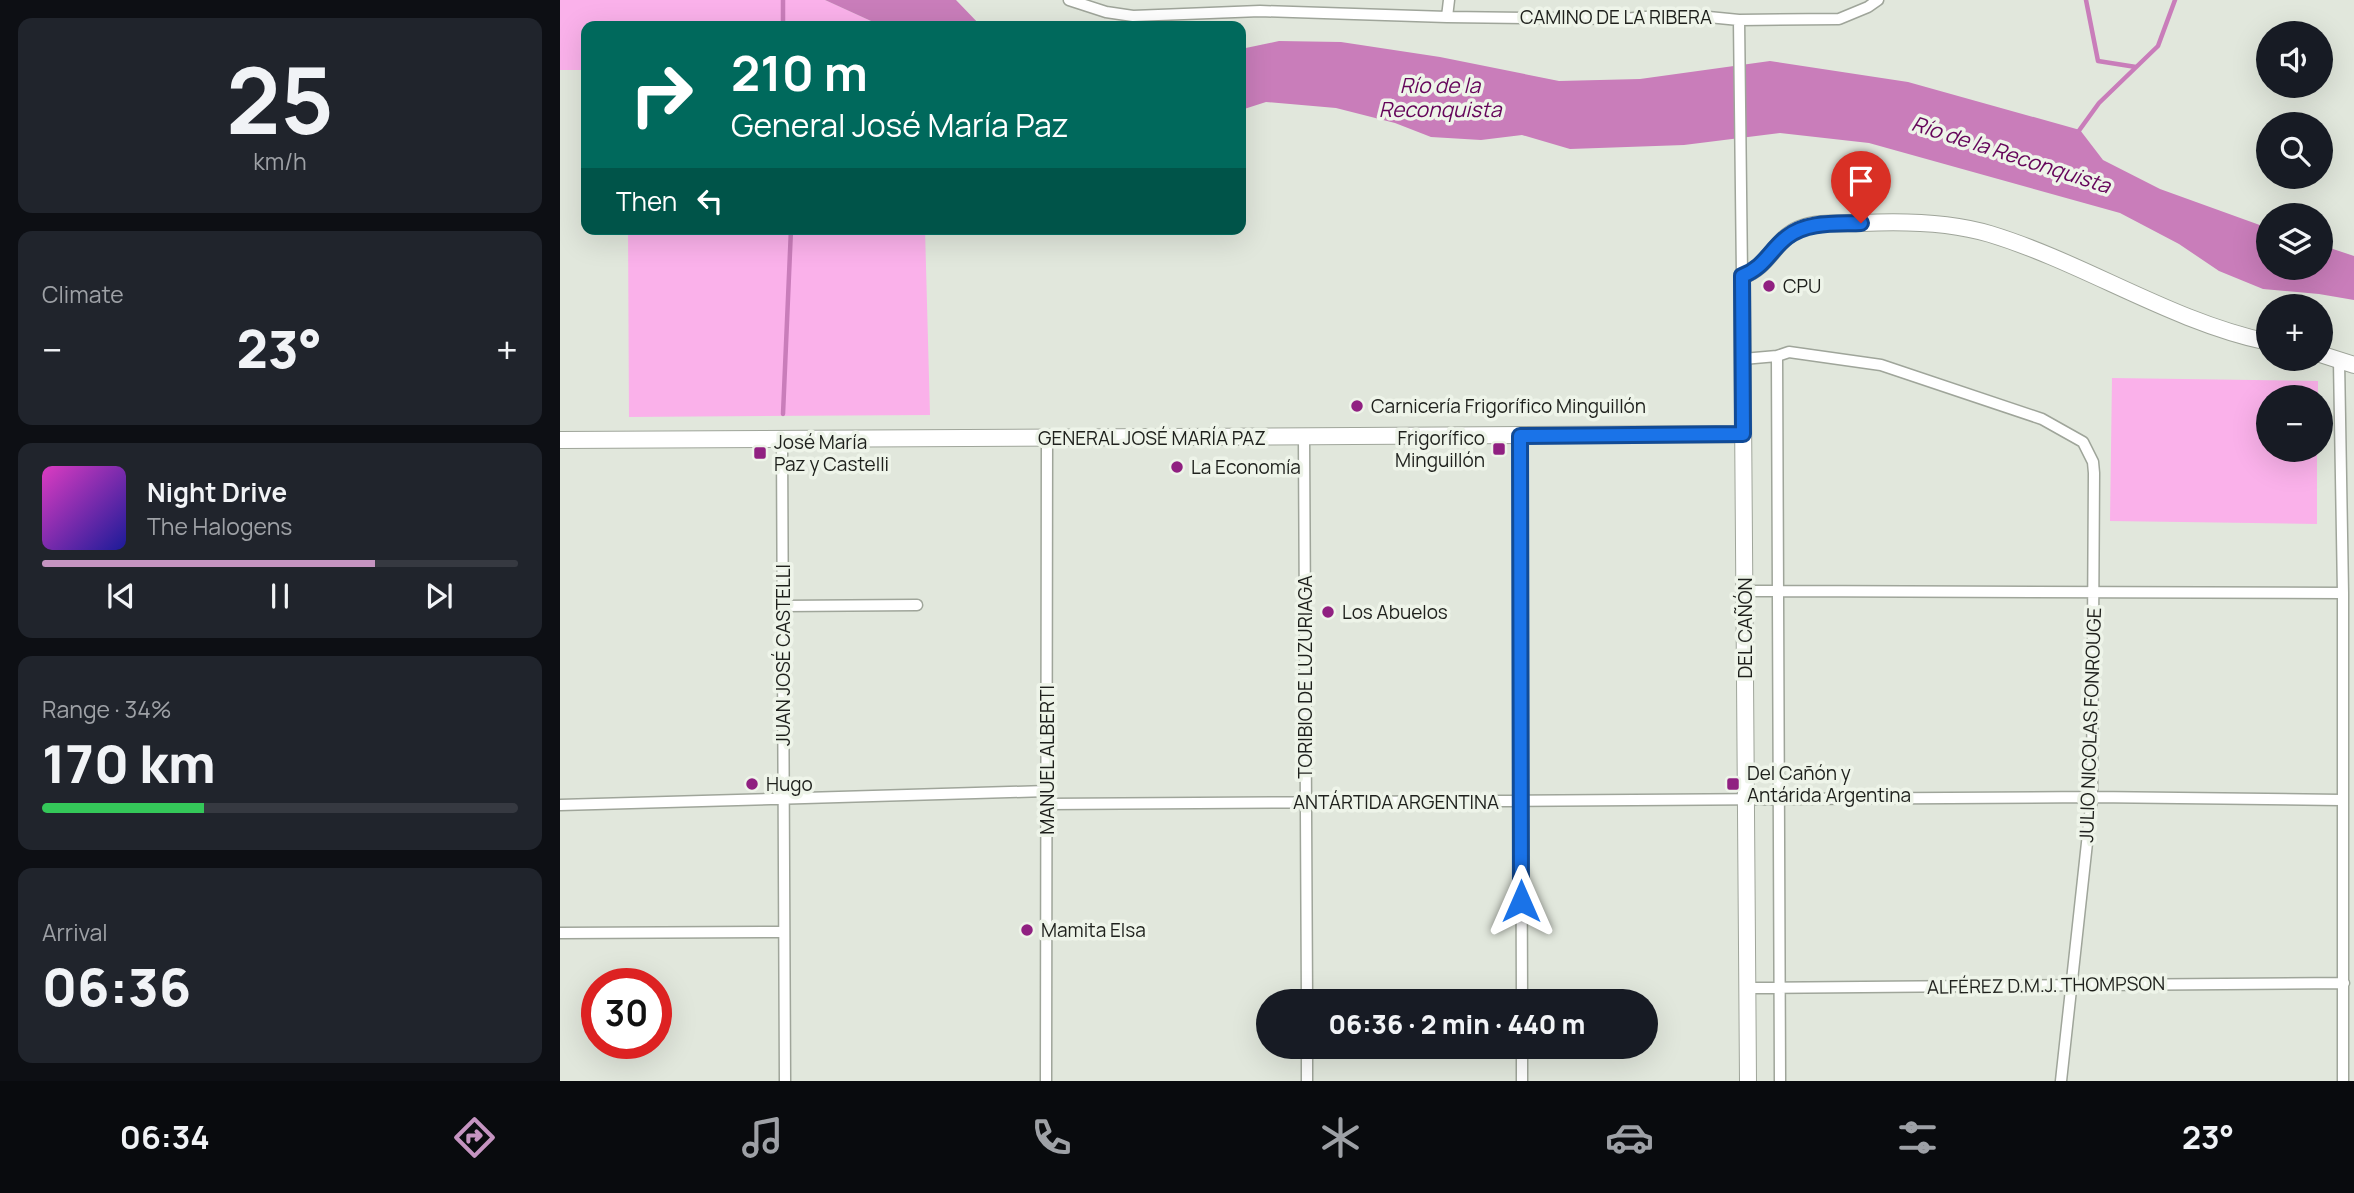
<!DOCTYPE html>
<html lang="en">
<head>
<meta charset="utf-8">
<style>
  :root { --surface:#171b24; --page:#20242c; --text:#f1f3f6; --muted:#9ea1a6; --line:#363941; --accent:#c594c1 }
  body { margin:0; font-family:Manrope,sans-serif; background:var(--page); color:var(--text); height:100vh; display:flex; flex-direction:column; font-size:26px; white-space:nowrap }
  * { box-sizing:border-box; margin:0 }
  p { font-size:23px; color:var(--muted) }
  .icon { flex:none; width:38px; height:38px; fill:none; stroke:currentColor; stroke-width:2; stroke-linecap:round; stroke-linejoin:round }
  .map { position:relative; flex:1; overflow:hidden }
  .side { display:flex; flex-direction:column; gap:18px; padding:18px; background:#0d0f14; width:560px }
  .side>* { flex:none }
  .banner { position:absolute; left:21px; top:21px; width:665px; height:214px; border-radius:14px; box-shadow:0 7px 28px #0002; background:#00695c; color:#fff; overflow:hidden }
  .fabs { position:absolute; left:1696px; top:21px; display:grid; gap:14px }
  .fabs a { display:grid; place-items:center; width:77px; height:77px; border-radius:50%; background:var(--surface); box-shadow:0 7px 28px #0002; font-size:35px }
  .speed { position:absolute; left:21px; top:968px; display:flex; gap:14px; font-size:35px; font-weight:700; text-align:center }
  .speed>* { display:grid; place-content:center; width:91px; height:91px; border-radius:50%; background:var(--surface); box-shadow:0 7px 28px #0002; line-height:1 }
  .speed .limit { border:10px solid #d22; background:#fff; color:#111 }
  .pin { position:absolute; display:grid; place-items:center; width:60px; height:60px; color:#fff; margin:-72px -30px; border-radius:50% 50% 50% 0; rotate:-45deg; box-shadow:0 0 7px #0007 }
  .pin .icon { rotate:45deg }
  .me { position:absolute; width:77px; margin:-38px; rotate:0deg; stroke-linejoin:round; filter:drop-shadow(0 0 5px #0008) }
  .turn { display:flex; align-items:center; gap:24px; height:147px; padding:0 35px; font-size:32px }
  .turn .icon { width:91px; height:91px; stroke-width:2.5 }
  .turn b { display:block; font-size:49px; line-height:60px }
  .then { display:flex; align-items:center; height:66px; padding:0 35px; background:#0003; gap:14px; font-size:26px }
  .big { font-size:52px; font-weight:800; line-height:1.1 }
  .side .widget { flex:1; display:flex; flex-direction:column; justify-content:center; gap:10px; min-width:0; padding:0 24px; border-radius:14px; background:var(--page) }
  .side .dial { align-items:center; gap:0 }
  .dial b { font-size:91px; line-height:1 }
  .song { display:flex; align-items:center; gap:21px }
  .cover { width:84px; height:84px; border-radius:10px; background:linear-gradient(135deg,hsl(310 70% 55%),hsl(240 70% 35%)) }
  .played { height:7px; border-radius:4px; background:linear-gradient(90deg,var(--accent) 70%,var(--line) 70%) }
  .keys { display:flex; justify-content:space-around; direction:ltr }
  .heat { display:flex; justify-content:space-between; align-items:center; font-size:38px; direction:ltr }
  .charge { height:10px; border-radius:5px; background:linear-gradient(90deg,#34c759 34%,var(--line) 0) }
  .trip { position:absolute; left:696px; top:989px; width:402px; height:70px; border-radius:35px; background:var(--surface); box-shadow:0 7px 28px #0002; font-weight:800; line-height:70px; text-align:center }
  .dock { display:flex; height:112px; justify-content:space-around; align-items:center; background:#090b0e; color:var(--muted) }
  .dock .icon { width:49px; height:49px }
  .dock .on { color:var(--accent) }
  .dock b { font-size:32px; color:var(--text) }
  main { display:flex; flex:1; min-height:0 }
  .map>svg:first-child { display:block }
  .green { fill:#fab1ea }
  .water { fill:#c97dba }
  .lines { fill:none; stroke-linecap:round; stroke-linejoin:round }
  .stream { stroke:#c97dba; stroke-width:4.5 }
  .street-casing { stroke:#9fa59a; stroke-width:13 }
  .secondary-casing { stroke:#9fa59a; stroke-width:18 }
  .street { stroke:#fff; stroke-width:10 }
  .secondary { stroke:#fff; stroke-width:16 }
  .route-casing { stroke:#114b97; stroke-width:18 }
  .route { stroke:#1a73e8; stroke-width:12 }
  .poi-dot { fill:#902081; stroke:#eef4e9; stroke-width:2.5 }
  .labels { text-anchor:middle; stroke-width:7; stroke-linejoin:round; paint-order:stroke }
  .street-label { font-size:19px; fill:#1e201c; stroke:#eef4e9 }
  .poi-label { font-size:19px; fill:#1e201c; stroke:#eef4e9; text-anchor:start }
  .water-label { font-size:21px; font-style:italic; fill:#65055a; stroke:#eef4e9 }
</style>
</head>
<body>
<main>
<section class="side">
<div class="widget dial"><b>25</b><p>km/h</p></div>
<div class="widget"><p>Climate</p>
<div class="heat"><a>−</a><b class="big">23°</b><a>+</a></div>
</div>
<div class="widget">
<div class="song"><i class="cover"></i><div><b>Night Drive</b><p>The Halogens</p></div></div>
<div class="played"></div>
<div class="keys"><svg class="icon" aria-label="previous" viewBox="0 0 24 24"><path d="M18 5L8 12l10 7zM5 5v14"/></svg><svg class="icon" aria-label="pause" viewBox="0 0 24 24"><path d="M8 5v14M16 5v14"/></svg><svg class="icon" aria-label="next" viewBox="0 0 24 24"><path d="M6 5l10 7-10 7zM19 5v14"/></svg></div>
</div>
<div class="widget"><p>Range · 34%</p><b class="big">170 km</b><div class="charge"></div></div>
<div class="widget"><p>Arrival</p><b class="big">06:36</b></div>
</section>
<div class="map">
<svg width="1794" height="1081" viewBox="0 0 1794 1081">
  <rect width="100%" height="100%" fill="#e1e7dc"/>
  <path class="green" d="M0,0H265L322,26H26V70H0Z
    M68,229H365L370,415L69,417Z
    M1552,378L1758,381V397H1708V450H1757V524L1550,521Z"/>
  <path class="water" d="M265,0H396L421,26H322Z
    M719,41L781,42L880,57L999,81L1080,79L1210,61L1348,82L1520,130L1543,160L1600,189L1708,228V268H1760L1761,245L1794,256V300L1759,294L1703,289L1659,271L1619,244L1560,213L1309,143L1220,133L1124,145L1010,149L962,135L921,140L871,137L835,123L776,108L706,102L681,110V49Z"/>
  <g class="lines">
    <path class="stream" d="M223,0V26
      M1526,0L1538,61L1576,67
      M1518,132L1539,103L1598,46L1615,0
      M223,414L231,229"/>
    <defs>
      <path id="street" d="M509,0L546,12L573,16L700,11L887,17L1064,19L1118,14L1179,20L1279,19L1308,7L1318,0
        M887,17L889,0
        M1179,20L1182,276
        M1217,356L1220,1081
        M1183,359L1217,356L1229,352L1321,365L1482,419L1523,442L1533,462L1534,473L1532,797L1501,1081
        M1779,361L1783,593V1081
        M960,436L962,1001
        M744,437L747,1001
        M222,439L225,1081
        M1185,591L1783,593
        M222,606L357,605
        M487,804L1532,797L1781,800
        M0,805L487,791
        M0,933L224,932
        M1187,988L1784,983
        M747,1046V1081
        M962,1046V1081
        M486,1081L487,438"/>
      <path id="secondary" d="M1760,354L1794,365
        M0,440L1183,434
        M1188,1081L1182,276C1210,266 1215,239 1239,229C1258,221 1282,224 1302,223C1343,221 1390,222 1430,234C1525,263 1610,321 1708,342"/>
    </defs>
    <use href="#street" class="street-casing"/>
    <use href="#secondary" class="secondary-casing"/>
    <use href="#street" class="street"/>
    <use href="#secondary" class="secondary"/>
  </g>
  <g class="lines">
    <defs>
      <path id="route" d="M961,901L960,436L1183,434L1182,276C1205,267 1209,251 1227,237C1247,221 1277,224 1301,223"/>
    </defs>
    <use href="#route" class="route-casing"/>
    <use href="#route" class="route"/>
  </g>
  <g class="poi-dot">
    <circle cx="1209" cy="286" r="7"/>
    <circle cx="797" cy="406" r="7"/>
    <rect x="932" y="442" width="14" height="14" rx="3.5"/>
    <rect x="193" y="446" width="14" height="14" rx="3.5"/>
    <circle cx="617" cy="467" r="7"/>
    <circle cx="768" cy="612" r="7"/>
    <circle cx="192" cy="784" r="7"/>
    <rect x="1166" y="777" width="14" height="14" rx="3.5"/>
    <circle cx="467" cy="930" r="7"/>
  </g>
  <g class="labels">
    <g class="street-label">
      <text x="1056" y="24">CAMINO DE LA RIBERA</text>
      <text x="592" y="445">GENERAL JOSÉ MARÍA PAZ</text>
      <text transform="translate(1185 628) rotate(-90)" y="7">DEL CAÑÓN</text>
      <text transform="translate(223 655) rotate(-90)" y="7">JUAN JOSÉ CASTELLI</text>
      <text transform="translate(745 677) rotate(-90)" y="7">TORIBIO DE LUZURIAGA</text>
      <text transform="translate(1530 725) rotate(-88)" y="7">JULIO NICOLAS FONROUGE</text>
      <text transform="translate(487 760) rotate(-90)" y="7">MANUEL ALBERTI</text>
      <text x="836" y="809">ANTÁRTIDA ARGENTINA</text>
      <text transform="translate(1486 985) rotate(-1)" y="7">ALFÉREZ D.M.J. THOMPSON</text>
    </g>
    <g class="poi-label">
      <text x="1223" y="293">CPU</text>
      <text x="811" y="413">Carnicería Frigorífico Minguillón</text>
      <text x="925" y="445" text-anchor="end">Frigorífico<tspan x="925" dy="22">Minguillón</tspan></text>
      <text x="214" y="449">José María<tspan x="214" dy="22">Paz y Castelli</tspan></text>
      <text x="631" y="474">La Economía</text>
      <text x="782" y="619">Los Abuelos</text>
      <text x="1187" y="780">Del Cañón y<tspan x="1187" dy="22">Antárida Argentina</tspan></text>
      <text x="206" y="791">Hugo</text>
      <text x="481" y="937">Mamita Elsa</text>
    </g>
    <g class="water-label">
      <text x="880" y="93">Río de la<tspan x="880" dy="24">Reconquista</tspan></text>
      <text transform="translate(1451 155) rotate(18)" y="7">Río de la Reconquista</text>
    </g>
  </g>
</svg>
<div class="fabs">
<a><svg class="icon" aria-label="sound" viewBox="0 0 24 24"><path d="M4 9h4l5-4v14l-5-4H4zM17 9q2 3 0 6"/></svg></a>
<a><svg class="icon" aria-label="search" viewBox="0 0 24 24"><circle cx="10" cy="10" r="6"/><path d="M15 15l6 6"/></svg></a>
<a><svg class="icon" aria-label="layers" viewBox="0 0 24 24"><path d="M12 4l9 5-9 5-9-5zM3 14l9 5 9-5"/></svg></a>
<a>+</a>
<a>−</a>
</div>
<div class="speed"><div class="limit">30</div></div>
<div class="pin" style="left:1301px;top:223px;background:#d93025"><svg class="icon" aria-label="arrive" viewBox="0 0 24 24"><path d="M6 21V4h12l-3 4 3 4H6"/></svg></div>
<svg class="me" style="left:961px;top:901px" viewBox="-20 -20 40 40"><path d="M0-17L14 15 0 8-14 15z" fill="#1a73e8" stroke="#fff" stroke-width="4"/></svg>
<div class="trip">06:36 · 2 min · 440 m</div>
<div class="banner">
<div class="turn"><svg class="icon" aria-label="right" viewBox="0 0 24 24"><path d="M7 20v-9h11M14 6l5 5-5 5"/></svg><div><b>210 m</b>General José María Paz</div></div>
<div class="then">Then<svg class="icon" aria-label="left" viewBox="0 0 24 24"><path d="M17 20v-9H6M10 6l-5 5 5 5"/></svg></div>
</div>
</div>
</main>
<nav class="dock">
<b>06:34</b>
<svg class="icon on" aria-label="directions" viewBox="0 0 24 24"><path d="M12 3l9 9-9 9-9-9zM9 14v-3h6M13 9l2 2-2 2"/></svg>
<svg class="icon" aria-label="music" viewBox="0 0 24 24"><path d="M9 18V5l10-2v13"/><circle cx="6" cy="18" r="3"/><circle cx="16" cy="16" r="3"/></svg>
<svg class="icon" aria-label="phone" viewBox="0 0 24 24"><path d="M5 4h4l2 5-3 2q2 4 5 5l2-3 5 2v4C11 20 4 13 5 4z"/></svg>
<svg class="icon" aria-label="climate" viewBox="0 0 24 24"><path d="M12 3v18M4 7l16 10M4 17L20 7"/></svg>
<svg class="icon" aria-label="car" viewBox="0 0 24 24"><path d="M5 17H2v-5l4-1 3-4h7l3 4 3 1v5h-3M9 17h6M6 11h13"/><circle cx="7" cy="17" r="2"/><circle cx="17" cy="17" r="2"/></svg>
<svg class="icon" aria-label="filters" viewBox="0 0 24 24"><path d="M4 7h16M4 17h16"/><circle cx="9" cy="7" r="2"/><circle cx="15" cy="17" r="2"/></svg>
<b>23°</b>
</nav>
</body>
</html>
